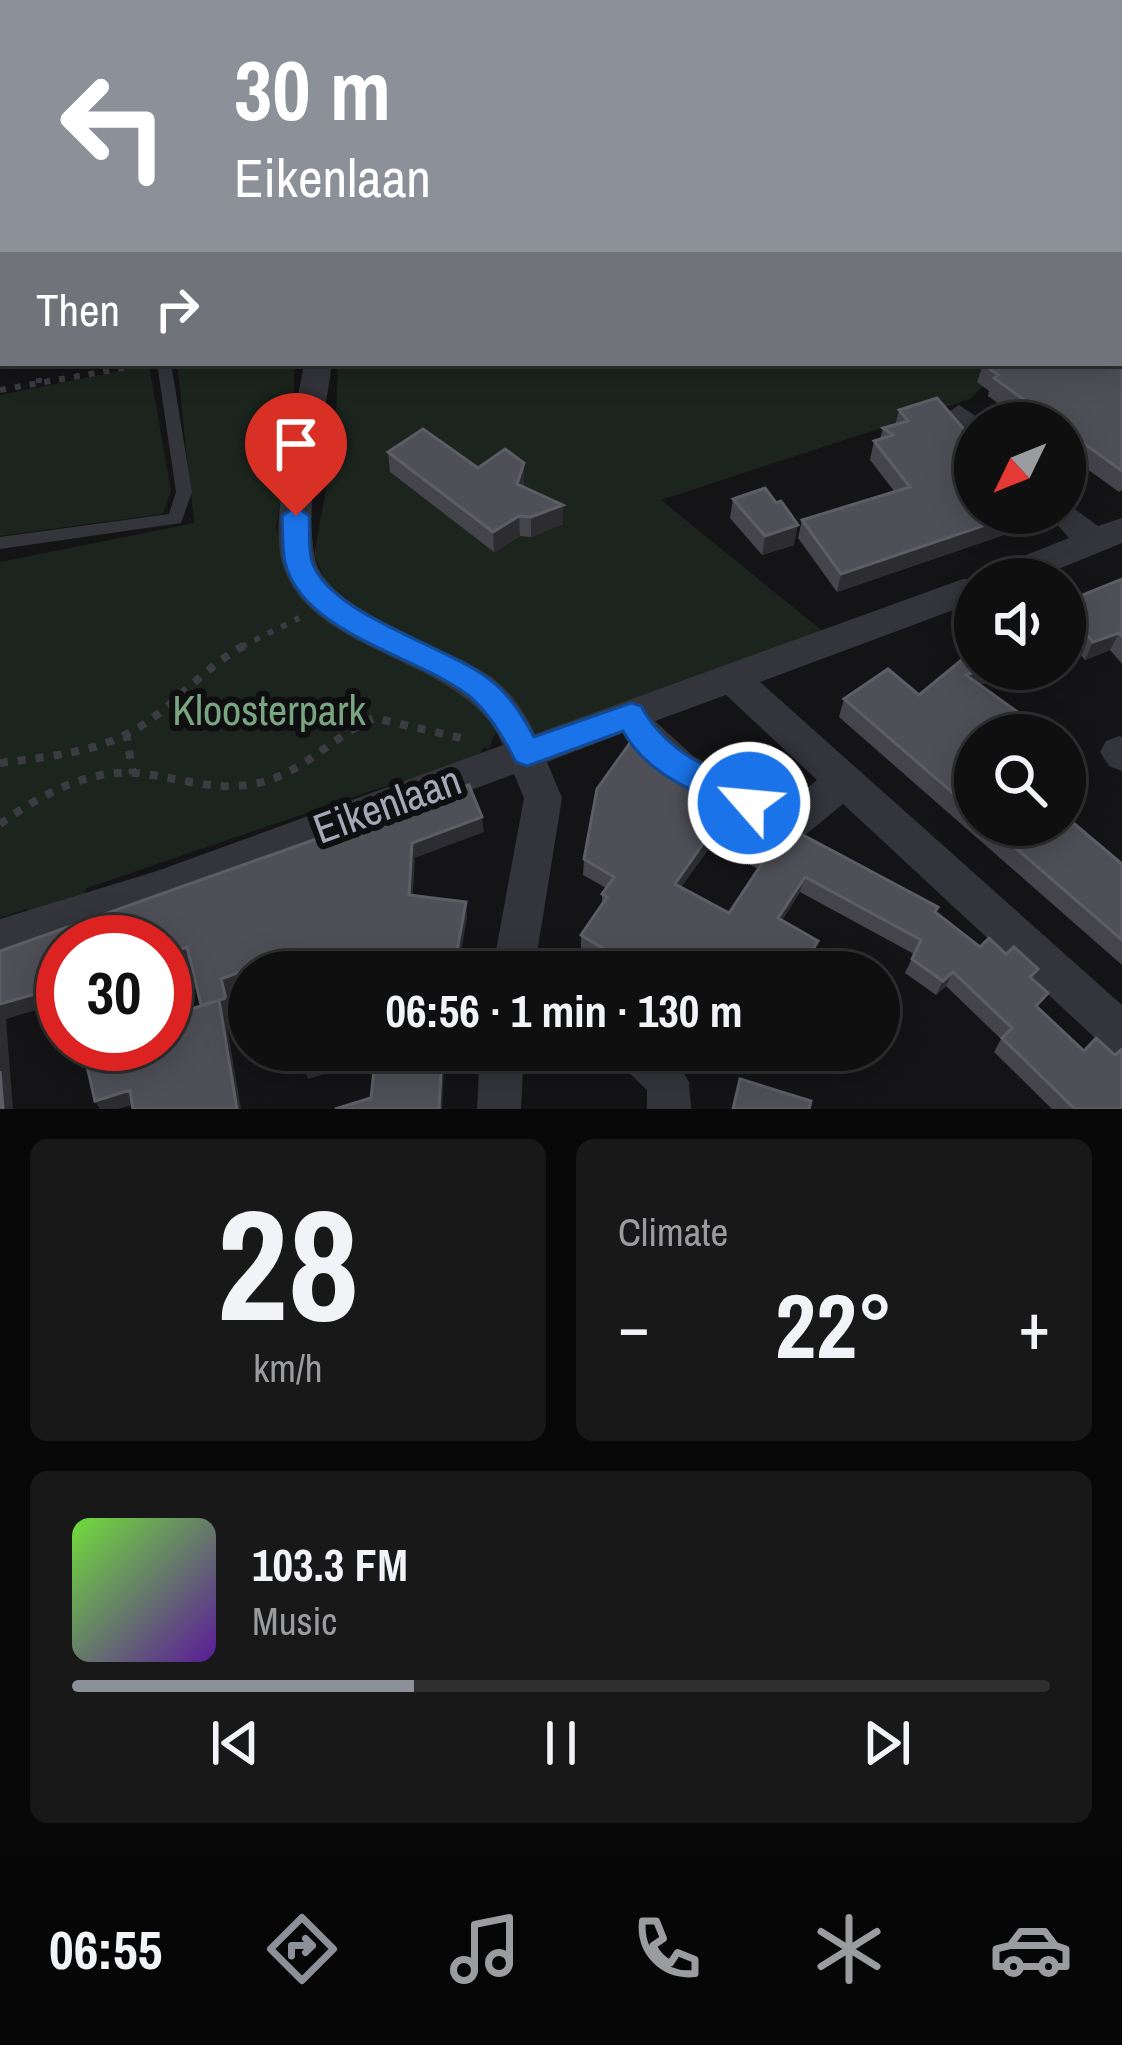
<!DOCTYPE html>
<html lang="en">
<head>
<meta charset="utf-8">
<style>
  :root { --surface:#0f0f10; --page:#181819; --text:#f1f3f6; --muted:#9b9c9f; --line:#2f2f30; --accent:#8c9099 }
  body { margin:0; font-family:"Archivo Narrow",sans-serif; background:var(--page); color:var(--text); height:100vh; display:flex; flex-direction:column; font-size:45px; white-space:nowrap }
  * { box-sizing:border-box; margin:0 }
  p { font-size:39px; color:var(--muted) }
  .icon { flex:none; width:66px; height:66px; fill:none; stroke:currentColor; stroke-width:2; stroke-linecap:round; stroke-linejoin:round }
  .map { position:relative; height:1109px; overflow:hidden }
  .panel { display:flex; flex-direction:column; gap:30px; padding:30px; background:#080809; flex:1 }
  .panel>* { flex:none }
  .hud { position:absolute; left:0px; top:0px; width:1122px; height:366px; box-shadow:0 6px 30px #0003,0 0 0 3px var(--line); background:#8c9099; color:#fff; overflow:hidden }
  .needle { width:78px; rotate:227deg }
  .tools { position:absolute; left:954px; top:402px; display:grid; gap:24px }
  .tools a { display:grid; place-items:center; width:132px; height:132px; border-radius:50%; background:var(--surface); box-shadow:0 6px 30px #0003,0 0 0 3px var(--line); font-size:60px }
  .speed { position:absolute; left:36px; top:915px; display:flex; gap:24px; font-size:60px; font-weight:700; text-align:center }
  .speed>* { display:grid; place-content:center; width:156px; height:156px; border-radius:50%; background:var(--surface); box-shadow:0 6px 30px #0003,0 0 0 3px var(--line); line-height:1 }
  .speed .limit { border:18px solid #d22; background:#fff; color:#111 }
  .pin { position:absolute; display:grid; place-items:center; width:102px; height:102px; color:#fff; margin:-123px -51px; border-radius:50% 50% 50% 0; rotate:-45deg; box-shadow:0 0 12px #0007 }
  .pin .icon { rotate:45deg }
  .me { position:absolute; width:132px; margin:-66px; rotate:297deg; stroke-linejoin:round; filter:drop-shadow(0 0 9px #0008) }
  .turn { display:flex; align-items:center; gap:42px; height:252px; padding:0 36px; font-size:54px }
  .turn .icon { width:156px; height:156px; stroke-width:2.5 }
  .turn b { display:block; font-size:84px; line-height:102px }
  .then { display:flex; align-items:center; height:114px; padding:0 36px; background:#0003; gap:24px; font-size:45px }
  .big { font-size:90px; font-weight:800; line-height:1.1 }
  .panel .widget { flex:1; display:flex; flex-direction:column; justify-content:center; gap:18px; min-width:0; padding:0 42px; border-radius:18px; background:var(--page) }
  .panel .dial { align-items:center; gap:0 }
  .dial b { font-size:156px; line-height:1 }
  .song { display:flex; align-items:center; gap:36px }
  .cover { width:144px; height:144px; border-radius:18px; background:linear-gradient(135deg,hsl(100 70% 55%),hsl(270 70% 35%)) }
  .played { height:12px; border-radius:6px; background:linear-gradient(90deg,var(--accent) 35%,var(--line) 35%) }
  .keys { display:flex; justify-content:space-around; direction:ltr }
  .heat { display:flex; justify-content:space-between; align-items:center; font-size:66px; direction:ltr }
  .panel .tiles { flex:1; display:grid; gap:30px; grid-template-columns:1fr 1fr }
  .widget:last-child { grid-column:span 2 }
  .trip { position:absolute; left:228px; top:951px; width:672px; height:120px; border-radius:60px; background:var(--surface); box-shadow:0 6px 30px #0003,0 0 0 3px var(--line); font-weight:800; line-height:120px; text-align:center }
  .tab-bar { display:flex; height:192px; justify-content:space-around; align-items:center; background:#060606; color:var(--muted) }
  .tab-bar .icon { width:84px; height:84px }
  .tab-bar .on { color:var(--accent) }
  .tab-bar b { font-size:54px; color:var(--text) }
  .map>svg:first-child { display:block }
  .green { fill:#1b241d }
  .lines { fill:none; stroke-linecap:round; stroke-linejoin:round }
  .path-far2 { stroke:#3a3c42; stroke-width:4.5; stroke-dasharray:4.5 6; stroke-linecap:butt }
  .path-far1 { stroke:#3a3c42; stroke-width:6; stroke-dasharray:6 9; stroke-linecap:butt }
  .path { stroke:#3a3c42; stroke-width:8; stroke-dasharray:8 10; stroke-linecap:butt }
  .service { fill:#34353b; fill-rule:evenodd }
  .minor { fill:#34353b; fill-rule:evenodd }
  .wall { fill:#45444b; fill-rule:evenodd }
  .shaded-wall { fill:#2d2d31 }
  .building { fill:#4f4f57; stroke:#5d5d66; stroke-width:3; fill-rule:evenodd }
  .route { fill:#1a73e8; stroke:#114b97; stroke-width:3 }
  .labels { text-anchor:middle; stroke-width:12; stroke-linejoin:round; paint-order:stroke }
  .park-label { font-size:42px; fill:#79a580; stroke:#0f0f11 }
  .street-label { font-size:42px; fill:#a4a8b7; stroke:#0f0f11 }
</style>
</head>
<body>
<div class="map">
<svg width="1122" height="1109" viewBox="0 0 1122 1109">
  <rect width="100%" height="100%" fill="#141416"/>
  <path class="green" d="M393,0H1122V250L1119,3H388Z
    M177,363H294V410L276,528L296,579L463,686L496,731L489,749L484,747L475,761L377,789L87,888L80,901L37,915L26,909L0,918V562L194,523Z
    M338,363H1006L970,399L661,500L830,637L542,745L507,692L477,668L384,630L326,581L314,555L335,441Z
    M149,365L171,491L163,514L0,536V395Z"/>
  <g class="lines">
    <path class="path-far2" d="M377,3L383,0"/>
    <path class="path-far1" d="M38,363L39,383
      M0,390L146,364
      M241,647L299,618"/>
    <path class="path" d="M126,733L133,774
      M0,763C45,757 96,753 136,729C176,706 201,668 247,644
      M0,824C42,794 92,766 145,774C182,779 215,791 254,784C302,775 331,737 374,718L470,740"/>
    <path class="service" d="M117,0H127L128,3H118Z
      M0,88H3V94H0Z
      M157,363H171L192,492L181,523L0,549V537L169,514L176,492Z"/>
    <path class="minor" d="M248,0H270V3H248Z
      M1121,301H1122V320L1119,319Z
      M304,363H332C325,420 303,501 315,558C326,611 448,646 490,676C509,689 526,713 535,734L963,579L984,578L988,570L1069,538L1047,513H1065V502L1098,526L1122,518V543L1034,579H975V602L760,682L1122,1005V1055L1107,1049L843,804L804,836L790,841L667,779L623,733L547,762L562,798L534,972H492L524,798L514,774L157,907L0,957V919L157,871L503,745C467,656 309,657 282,563C269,517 296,413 304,363ZM726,695L817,780L787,804L693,756L655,721Z
      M959,405L986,423H975V441L964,437L944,415Z
      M1119,736L1122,737V771L1109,766L1100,752L1106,741Z
      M480,1050H524L521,1109H477Z
      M614,1050H671L689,1082L691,1109H647V1090L621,1065Z"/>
  </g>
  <path class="wall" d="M1122,320V490L1119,492L1065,453V423H1025L988,396L989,391L977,382L983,364L1119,363Z
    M899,410L1027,527L837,592L798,538L802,520L894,491L870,460L874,441L880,439L883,428L895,425Z
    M388,452L478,468L524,483L523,487L563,505V524L531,537L520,536L494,552L390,472Z
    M733,499L794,545L762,555L730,518Z
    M1122,579V664L1110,650L1085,660L1065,636V602Z
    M975,669H1022L980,685L975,735V825H1065L1122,864V965L839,717L844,699L919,695Z
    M630,743L935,912L980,947L1006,954L1038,969L1032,979L1038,1008L1122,1109H1052L994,1052L1001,1039L946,986L936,995L905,973L914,954L800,892L782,920L818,941L813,955L804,972H617L581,950V935L602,906V894L606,888L583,875L584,859ZM712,844L758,869L729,913L681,887Z"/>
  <path class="shaded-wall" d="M0,0H74L75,3H3V17L0,18Z
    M188,0H239L240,3H188Z
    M3,252V292L0,293V253Z
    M524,463V483L517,504V484Z
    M563,505V524L531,537V517Z
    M1021,513H1032L1027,527L837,592L841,574Z
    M519,516L520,536L494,552L493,532Z
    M798,525L794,545L762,555L765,536Z
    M1119,633L1110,650L1085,660L1093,642Z
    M982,669H1022L960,693L966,675Z
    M1026,718L1018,735H1007Z
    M482,817L484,832L415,858L412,910L409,895L412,843Z
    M714,828L712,844L673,899L675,884Z
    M805,877L800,892L774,933L778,918Z
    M466,902L467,917L458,972H453Z
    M818,941L813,955L804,972H799Z
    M187,947L194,961L165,972V955Z
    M327,951L331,965L314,972H249V985L227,993L232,1012L225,1014L241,1109H237L219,1000L221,979L266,962Z
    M953,972L946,986L936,995L943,981Z
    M63,986V1002L6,1019L13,1109H3L0,1071V1004Z
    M356,1050H379L381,1057L308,1079L303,1066Z
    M442,1050H445L442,1109H439Z
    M130,1090L138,1103L118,1109H100L95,1101Z"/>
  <path class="building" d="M1,135V164H3V252L0,253Z
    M1119,318L1122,320V471L1065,430V423H1056L994,378L998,375L983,364L1119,363Z
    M937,398L975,442V513H1021L841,574L802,520L910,487L874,441L893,435L883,428L908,421L899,410Z
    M423,429L478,468L505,449L524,463L517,484L563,505L531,517L519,516L493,532L388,452Z
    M765,488L776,503L781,501L798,525L765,536L733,499Z
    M1122,579V636L1119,633L1093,642L1065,608V602Z
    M975,649V669H982L966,675L1026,718L1007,735H975V812L844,699L888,669L919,695Z
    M630,743L938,907L935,912L980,947L989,938L1006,954L1014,947L1038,969L1030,977L1048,993L1036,1006L1084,1051L1096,1038L1115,1055L1122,1049V1109H1075L1002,1038L1012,1028L953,972L943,981L912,959L921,940L805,877L778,918L818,941L799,972H785L781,967L778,972H642L581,935L607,897L602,894L614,877L584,859L597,789ZM714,828L767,856L729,913L675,884Z
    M469,785L482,817L412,843L409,895L466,902L453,972H329L327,951L292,964L290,957L268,966L266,962L221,979L226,998L219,1000L237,1109H133L130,1090L95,1101L82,1044H165V1017L217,1001L201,1005L187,947L165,955V942H63V986L0,1004V951Z
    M1065,816L1122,864V940L989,825H1065Z
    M300,1050H356L303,1066Z
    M376,1050H442L439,1109H335L371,1098Z
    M0,1071L3,1109H0Z
    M740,1079L811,1101L809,1109H733Z"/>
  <path class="route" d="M296,506L309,516C310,530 308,549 312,562C330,615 447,646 489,679C508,693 523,716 534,737L631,703L641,706C667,754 713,770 760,793L765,803L760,813L749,817L738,813C695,791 647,775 623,731L527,766L516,762C504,738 489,712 468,695C417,656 302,633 285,562C282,548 283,530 282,516Z"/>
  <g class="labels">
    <g class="park-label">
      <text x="269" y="725">Kloosterpark</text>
    </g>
    <g class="street-label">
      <text transform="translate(387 804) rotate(-20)" y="15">Eikenlaan</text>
    </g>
  </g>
</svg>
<div class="tools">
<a><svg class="needle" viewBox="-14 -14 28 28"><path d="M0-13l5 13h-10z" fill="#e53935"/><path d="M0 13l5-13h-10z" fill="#9b9c9f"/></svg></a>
<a><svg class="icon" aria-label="sound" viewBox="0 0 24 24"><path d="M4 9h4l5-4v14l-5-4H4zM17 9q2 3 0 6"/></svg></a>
<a><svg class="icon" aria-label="search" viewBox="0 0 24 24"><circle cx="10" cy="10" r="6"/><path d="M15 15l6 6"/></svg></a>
</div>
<div class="speed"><div class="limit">30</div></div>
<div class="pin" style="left:296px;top:516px;background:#d93025"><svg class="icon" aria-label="arrive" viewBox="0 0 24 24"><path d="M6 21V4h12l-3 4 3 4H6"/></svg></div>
<svg class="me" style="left:749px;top:803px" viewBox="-20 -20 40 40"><circle r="17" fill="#1a73e8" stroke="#fff" stroke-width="3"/><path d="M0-11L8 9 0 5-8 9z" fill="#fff"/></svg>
<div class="trip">06:56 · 1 min · 130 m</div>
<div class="hud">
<div class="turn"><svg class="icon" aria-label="left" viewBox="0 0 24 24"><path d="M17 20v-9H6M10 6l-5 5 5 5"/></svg><div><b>30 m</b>Eikenlaan</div></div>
<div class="then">Then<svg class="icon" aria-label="right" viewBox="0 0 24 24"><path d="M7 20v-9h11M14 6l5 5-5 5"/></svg></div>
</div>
</div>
<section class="panel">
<div class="tiles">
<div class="widget dial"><b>28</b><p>km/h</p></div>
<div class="widget"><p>Climate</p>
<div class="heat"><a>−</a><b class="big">22°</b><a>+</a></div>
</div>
<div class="widget">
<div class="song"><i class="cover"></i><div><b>103.3 FM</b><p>Music</p></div></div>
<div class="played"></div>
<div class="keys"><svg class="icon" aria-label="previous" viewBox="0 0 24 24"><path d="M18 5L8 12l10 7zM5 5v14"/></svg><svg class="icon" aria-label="pause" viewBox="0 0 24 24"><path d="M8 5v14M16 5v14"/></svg><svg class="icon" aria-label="next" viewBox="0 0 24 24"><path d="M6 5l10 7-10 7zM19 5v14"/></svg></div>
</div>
</div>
</section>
<nav class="tab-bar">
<b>06:55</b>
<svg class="icon on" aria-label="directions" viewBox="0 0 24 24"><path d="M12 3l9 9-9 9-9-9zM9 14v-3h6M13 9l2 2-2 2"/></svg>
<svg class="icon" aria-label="music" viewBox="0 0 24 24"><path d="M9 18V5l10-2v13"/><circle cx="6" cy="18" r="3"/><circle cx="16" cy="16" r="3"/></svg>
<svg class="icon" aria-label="phone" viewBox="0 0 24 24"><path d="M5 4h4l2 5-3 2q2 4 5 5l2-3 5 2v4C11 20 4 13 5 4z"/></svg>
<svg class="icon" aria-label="climate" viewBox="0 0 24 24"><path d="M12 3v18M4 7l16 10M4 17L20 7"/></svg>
<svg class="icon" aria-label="car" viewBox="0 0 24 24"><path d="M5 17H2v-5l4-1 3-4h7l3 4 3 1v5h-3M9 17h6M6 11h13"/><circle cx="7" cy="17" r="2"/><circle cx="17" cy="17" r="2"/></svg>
</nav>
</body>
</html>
